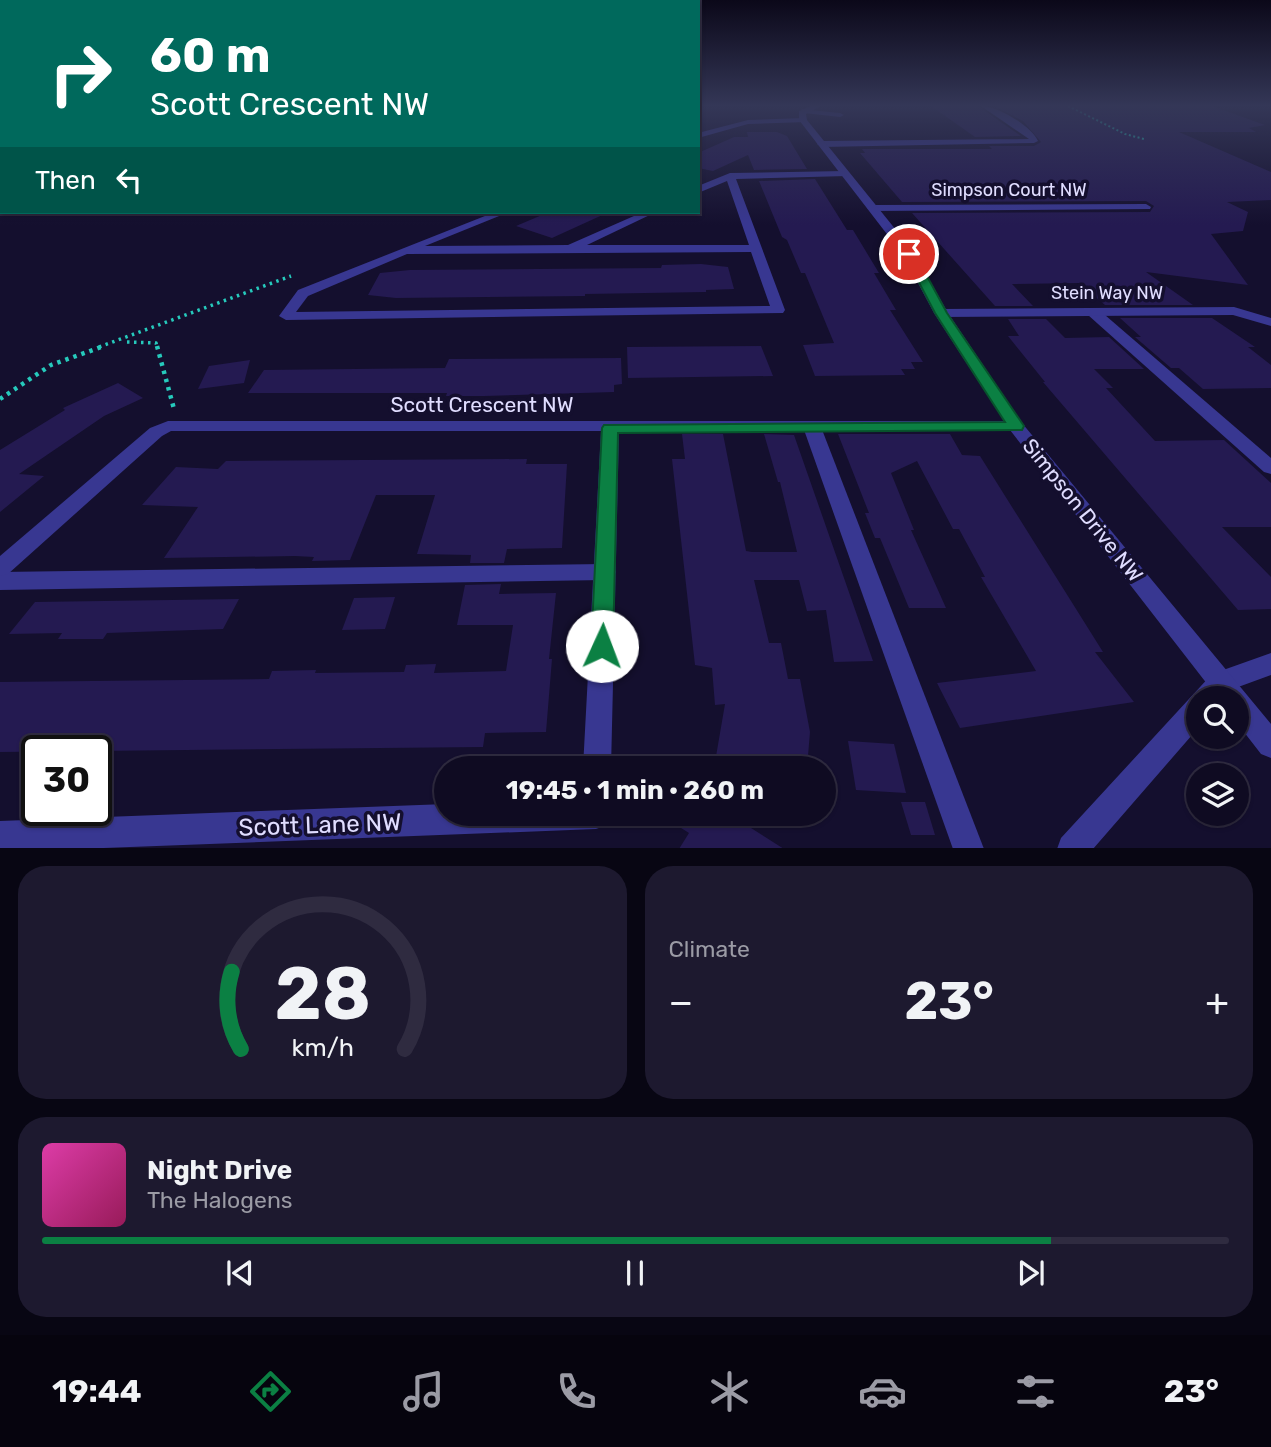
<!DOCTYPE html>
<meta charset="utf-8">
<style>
body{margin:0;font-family:Rubik,sans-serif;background:#1d192f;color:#f1f3f6;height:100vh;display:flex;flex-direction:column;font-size:26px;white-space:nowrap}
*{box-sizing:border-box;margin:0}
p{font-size:23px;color:#9b9ba5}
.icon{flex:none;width:38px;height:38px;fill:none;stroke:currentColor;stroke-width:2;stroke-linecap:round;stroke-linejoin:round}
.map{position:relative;height:848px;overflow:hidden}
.drawer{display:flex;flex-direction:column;gap:18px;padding:18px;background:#080613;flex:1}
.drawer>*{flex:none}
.banner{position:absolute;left:0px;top:0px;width:700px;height:214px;box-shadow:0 2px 5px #0004,0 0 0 2px #2f2b40;background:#00695c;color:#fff;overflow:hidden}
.buttons{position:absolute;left:1186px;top:686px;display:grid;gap:14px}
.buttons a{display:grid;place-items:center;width:63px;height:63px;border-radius:50%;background:#0f0b22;box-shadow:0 2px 5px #0004,0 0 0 2px #2f2b40;font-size:35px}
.speed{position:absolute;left:21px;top:735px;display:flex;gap:14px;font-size:35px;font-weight:700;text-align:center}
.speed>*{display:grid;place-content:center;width:91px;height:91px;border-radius:50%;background:#0f0b22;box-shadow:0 2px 5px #0004,0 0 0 2px #2f2b40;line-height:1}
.speed .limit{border:4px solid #111;border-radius:10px;background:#fff;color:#111}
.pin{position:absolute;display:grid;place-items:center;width:60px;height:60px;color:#fff;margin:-30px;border:4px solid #fff;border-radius:50%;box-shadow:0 2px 7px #0007}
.me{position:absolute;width:77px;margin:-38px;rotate:2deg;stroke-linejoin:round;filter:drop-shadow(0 0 5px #0008)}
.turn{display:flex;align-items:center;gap:24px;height:147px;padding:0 35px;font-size:32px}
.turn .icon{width:91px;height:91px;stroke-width:2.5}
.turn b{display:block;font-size:49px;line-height:60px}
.then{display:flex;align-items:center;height:66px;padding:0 35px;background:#0003;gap:14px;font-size:26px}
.big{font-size:52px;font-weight:700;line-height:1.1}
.drawer .tile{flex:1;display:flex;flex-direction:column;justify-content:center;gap:10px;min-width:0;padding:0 24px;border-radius:28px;background:#1d192f}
.drawer .dial{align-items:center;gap:0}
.dial svg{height:182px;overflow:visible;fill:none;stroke:#2f2b40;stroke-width:7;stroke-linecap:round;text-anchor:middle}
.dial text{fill:#f1f3f6;stroke:none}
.song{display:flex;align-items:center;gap:21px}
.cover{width:84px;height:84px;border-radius:10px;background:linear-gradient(135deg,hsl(320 70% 55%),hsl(330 70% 35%))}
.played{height:7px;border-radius:4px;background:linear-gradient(90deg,#0b8043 85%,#2f2b40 85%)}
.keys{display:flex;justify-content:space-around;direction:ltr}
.heat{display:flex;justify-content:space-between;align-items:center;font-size:38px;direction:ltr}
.drawer .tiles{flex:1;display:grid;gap:18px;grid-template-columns:1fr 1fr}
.tile:last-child{grid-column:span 2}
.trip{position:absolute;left:434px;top:756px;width:402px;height:70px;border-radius:35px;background:#0f0b22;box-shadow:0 2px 5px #0004,0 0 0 2px #2f2b40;font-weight:700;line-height:70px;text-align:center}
.dock{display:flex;height:112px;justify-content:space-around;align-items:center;background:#06040e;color:#9b9ba5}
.dock .icon{width:49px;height:49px}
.dock .current{color:#0b8043}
.dock b{font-size:32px;color:#f1f3f6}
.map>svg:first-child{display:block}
</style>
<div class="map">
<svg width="1271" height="849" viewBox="0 0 1271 849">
<rect width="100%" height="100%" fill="#140f2e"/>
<!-- building -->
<g fill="#241a51">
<path d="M931 106H978L1021 136 975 137Z"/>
<path d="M994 106H1212L1265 125 1249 128 1256 132H1179L1271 172V200L1227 202 1248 212 1243 231 1211 234 1248 285 1146 272 1193 305H1105L1079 283 1012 284 1033 306H995L912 213 1150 212 1154 206 1146 201 902 202 860 153H865L862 149H992L989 146H1034L1041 142 1023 121Z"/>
<path d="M747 132H777L787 136 807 169 754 170 748 155 713 171 698 168V153L734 137H748Z"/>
<path d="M815 179 847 230H853L879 273H874L896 310H890L923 362H911L915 369H901L905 375 815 376 803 345 834 343 805 273H801L787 240 782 237 759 181Z"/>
<path d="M549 212H609L552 238 516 226Z"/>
<path d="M701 264 728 267 734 289 706 290V292L585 294V296L396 298 368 295 380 273 410 270 661 268 662 265Z"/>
<path d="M1120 318H1212L1255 347H1248L1271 365V388L1203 389 1179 368H1171L1135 337H1141Z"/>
<path d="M1008 319H1046L1065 338 1109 337 1144 369H1094L1113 388H1106L1155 441 1224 440 1271 483V527H1222L1271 577V609L1238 610 1043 382H1045L1008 336H1019Z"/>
<path d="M761 346 773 376 628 378 627 347Z"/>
<path d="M621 358 622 384 614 385V392L484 396H446L447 393H248L264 370 445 368 449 359Z"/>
<path d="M250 360 244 383 198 389 209 366Z"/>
<path d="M118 383 143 398 104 416 19 474 44 476 0 512V450L65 410 63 408Z"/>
<path d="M682 434H723L746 551 752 552H797L780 482H778L764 434 794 435 873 661 834 662 826 610 807 611 799 580H754L769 643H781L788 679H800L810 732 807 768H714L725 704 715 705 712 668 695 665 672 459H685Z"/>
<path d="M838 434H950L962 455 980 456 1103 652H1095L1134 702 960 728 937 683 1036 671 981 577H985L959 529H953L917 461 891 473 914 530H911L946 608H909L880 538H875L865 513H869Z"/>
<path d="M527 459 526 464H567L562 548 507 549 504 563H470L471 555 417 554 435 495H376L350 560 312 561 314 557 295 556 164 558 198 507 142 505 176 467 218 469 226 461Z"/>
<path d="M501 584 499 594 556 593 549 659H552L546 732 485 733 483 747 0 752V682L269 679 272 671 316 670 315 673 404 672 406 665 436 664 434 673 506 671 513 625H457L465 585Z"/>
<path d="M395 597 385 629 342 630 354 598Z"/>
<path d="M239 599 223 629 107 633 103 639H58L62 633 9 634 35 602Z"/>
<path d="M848 741 894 744 906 793 856 790Z"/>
<path d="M901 802H925L935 835H911Z"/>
<path d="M659 814H729L784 849H679L689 833Z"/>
</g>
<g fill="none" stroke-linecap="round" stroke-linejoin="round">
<!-- path-far2 -->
<path stroke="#26cabc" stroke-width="2" stroke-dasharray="2 2.5" stroke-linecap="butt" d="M1068 106 1125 134 1144 139"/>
<!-- path-far1 -->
<g stroke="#26cabc" stroke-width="3.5" stroke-dasharray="2.5 4.5" stroke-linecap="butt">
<path d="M127 342 156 343 157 347"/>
<path d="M99 347 291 276"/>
</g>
<!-- path -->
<g stroke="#26cabc" stroke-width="4.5" stroke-dasharray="3.5 5" stroke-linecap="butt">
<path d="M157 346 174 409"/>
<path d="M0 399 51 365 104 346"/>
</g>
<!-- service -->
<g fill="#383791" fill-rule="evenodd">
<path d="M803 118 806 122 748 124 698 138V133L748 120Z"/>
<path d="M844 171 847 172V176L736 179 785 310 783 313 286 320 279 316 298 290 495 212H509L425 246 568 245 643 212H656L587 245H749L727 181 698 193V186L730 173ZM751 252 770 306 296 312 308 296 407 254Z"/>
<path d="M1093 308 1098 309 1271 458V474L1264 472 1088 315V309Z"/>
<path d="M812 422 821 427 984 849H953L803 427Z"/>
<path d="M605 564 613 566 616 572 613 578 605 580 0 590V572Z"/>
<path d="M1271 653V675L1230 690 1223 698H1199V727L1093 849H1057L1061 838 1212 674Z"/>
</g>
<!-- minor -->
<g fill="#383791" fill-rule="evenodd">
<path d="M981 106C998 106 1031 126 1038 141L1034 143 821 147 817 144 821 141 1029 139Z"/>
<path d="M801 109 840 113 844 115 840 117 804 113Z"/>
<path d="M1146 204 1151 207 1150 209 872 211 867 208 872 205Z"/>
<path d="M1234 307 1271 318V326L1233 315 941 317 934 313 941 309Z"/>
<path d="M168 421H1016L1025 426 1016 431H619L611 768H583L601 431H171L162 436 8 574 0 576V556L150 428Z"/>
<path d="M446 804V814H611L607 825 596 829 78 849H0V821Z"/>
</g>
<!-- tertiary -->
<path fill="#383791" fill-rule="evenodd" d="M811 106H821L806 114 807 120 913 251 948 313 1022 423 1271 724V758L1261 754 1237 723V698H1218L1010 430 934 313 903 255 799 120V111Z"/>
<!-- motorway -->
<g fill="#ff58ac" fill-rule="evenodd">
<path d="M2 116V122L0 123V117Z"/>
<path d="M2 131V137L0 138V132Z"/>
</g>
</g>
<!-- sky -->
<linearGradient id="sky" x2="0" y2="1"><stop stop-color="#0b0819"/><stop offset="0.47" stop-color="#343757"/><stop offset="1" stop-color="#343757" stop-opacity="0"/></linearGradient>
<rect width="1271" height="225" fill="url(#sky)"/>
<!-- route -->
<path fill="#0b8043" stroke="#07532c" stroke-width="2" d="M909 250 915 254 947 313 1024 426 1022 430 618 433 613 646 610 652 602 655 594 652 591 646 602 428 604 425 1005 422 935 313 904 254Z"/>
<g text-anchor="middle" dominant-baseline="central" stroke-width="7" stroke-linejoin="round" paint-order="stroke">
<!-- far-street labels -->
<g font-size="18" fill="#e0ddff" stroke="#140f2e">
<text x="1009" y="190">Simpson Court NW</text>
<text x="1107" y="293">Stein Way NW</text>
</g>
<!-- street labels -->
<g font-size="21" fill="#e0ddff" stroke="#140f2e">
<text x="482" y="404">Scott Crescent NW</text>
<text transform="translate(1083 510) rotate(51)">Simpson Drive NW</text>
</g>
<!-- near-street labels -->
<g font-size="24" fill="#e0ddff" stroke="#140f2e">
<text transform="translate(320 825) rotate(-2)">Scott Lane NW</text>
</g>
</g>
</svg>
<div class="buttons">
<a><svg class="icon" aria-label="search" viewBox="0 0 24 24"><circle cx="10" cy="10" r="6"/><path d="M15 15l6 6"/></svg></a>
<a><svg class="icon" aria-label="layers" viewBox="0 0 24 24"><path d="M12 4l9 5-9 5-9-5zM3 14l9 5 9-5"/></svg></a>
</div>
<div class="speed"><div class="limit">30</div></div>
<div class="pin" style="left:909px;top:254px;background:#d93025"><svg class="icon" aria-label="arrive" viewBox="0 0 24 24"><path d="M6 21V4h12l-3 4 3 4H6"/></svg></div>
<svg class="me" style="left:602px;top:646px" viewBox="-20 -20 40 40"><circle r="19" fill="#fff"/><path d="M0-13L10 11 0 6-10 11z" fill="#0b8043"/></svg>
<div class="trip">19:45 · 1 min · 260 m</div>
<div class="banner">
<div class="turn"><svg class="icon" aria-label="right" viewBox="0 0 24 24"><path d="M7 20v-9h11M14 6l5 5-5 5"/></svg><div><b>60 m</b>Scott Crescent NW</div></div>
<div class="then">Then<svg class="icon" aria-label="left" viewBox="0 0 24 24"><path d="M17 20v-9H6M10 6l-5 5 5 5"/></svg></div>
</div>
</div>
<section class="drawer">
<div class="tiles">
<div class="tile dial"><svg viewBox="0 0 100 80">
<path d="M14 69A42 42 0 1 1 86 69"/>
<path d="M14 69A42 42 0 0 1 10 35" stroke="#0b8043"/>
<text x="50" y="56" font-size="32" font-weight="700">28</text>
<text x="50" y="72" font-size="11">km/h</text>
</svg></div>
<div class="tile"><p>Climate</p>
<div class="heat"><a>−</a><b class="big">23°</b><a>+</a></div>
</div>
<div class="tile">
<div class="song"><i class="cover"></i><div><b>Night Drive</b><p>The Halogens</p></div></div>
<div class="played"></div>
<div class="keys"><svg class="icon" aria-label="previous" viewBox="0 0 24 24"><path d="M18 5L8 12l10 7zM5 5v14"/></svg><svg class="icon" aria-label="pause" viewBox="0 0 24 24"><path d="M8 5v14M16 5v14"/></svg><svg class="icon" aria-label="next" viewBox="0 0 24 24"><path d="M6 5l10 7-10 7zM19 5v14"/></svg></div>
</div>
</div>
</section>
<nav class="dock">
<b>19:44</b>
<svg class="icon current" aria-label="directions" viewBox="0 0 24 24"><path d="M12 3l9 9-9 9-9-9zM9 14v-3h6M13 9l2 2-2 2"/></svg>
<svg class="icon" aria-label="music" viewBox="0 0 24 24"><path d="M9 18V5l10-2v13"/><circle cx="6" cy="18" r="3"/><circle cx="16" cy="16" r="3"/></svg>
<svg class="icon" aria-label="phone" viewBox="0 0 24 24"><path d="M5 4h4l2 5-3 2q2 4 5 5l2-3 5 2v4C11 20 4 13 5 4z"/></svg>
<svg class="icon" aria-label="climate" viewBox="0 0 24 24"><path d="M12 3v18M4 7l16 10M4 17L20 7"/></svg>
<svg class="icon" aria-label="car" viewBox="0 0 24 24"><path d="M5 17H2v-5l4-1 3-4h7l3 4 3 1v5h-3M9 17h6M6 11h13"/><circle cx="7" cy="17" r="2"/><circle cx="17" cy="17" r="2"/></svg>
<svg class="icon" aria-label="filters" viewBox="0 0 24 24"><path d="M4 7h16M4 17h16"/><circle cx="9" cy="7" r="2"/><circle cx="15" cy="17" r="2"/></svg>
<b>23°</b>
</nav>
